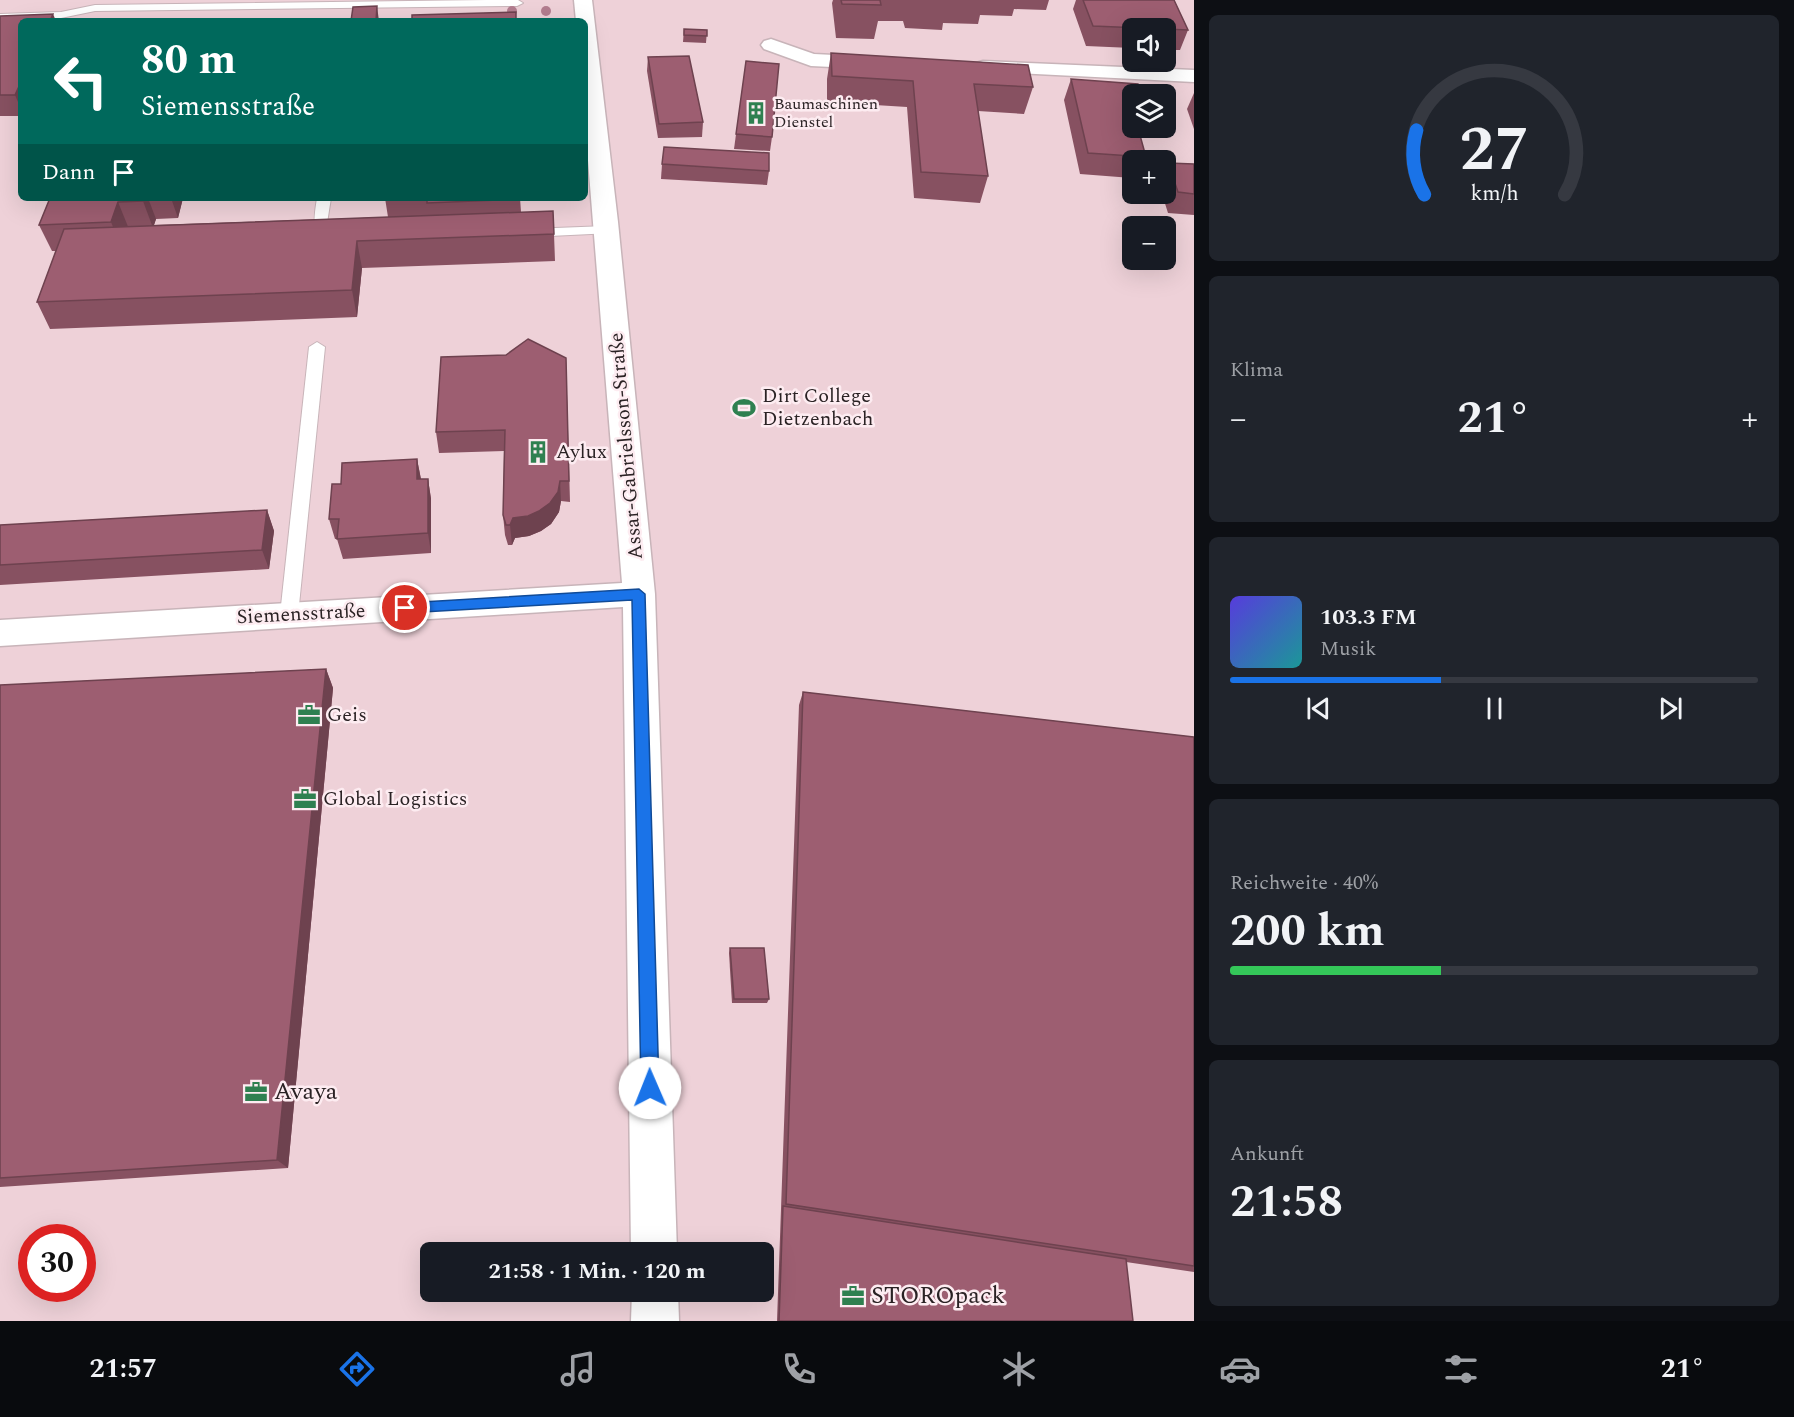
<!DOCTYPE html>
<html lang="de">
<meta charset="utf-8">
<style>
body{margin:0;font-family:Spectral,serif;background:#20242c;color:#f1f3f6;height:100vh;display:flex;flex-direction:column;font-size:22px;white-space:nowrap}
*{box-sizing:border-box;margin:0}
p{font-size:20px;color:#9ea1a6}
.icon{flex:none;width:33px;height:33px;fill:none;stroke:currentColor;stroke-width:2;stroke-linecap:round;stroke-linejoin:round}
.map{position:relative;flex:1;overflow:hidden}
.panel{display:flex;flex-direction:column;gap:15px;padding:15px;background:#0d0f14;width:600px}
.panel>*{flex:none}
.hud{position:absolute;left:18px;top:18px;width:570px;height:183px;border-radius:9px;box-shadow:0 6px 24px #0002;background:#00695c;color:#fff;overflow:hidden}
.fabs{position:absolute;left:1122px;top:18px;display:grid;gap:12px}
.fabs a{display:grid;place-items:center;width:54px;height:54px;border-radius:9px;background:#171b24;box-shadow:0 6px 24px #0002;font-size:30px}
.speed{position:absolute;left:18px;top:1224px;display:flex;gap:12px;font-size:30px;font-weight:700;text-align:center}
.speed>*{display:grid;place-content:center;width:78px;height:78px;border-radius:50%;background:#171b24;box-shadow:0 6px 24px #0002;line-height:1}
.speed .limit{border:9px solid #d22;background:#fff;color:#111}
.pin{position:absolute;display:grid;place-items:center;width:51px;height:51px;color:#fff;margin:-26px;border:3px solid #fff;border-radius:50%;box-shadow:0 2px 6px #0007}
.me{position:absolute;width:66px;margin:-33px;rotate:359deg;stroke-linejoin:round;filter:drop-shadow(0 0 4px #0008)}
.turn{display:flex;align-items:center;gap:21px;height:126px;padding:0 24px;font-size:27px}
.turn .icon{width:78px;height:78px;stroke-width:2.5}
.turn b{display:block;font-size:42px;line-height:51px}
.then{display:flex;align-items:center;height:57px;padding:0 24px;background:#0003;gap:12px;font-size:22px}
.big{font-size:45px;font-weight:700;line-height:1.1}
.panel .widget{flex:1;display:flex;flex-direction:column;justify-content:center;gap:9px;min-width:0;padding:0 21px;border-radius:9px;background:#20242c}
.panel .dial{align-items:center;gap:0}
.dial svg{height:156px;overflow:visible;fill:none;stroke:#363941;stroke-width:7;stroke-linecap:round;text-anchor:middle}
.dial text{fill:#f1f3f6;stroke:none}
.song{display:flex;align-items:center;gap:18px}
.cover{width:72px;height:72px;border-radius:9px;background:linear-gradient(135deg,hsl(250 70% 55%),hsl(180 70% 35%))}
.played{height:6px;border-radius:3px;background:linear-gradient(90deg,#1a73e8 40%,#363941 40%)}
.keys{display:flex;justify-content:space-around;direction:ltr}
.heat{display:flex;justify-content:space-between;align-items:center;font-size:33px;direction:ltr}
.charge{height:9px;border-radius:4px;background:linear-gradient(90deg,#34c759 40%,#363941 0)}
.trip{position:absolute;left:420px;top:1242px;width:354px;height:60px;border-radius:9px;background:#171b24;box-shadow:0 6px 24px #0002;font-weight:700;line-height:60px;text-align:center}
.dock{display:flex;height:96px;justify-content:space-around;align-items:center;background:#090b0e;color:#9ea1a6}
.dock .icon{width:42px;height:42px}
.dock .selected{color:#1a73e8}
.dock b{font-size:27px;color:#f1f3f6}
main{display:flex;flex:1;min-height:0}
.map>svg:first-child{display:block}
</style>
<main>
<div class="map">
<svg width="1194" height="1321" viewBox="0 0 1194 1321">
<rect width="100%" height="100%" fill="#f3dee3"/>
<!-- built -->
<path fill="#eed1d8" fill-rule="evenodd" d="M0 0H1194V1321H0ZM21 21H585V198H21ZM1132 28H1166V62H1132ZM1132 94H1166V128H1132ZM1132 160H1166V194H1132ZM1132 226H1166V260H1132ZM32 1238H82V1288H32ZM430 1252H764V1292H430Z"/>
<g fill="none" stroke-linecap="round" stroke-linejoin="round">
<!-- service casing -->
<g stroke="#c8b4b9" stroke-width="2">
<g id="service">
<path d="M487 0H518L523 3 517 6 95 11 61 18 0 20V14L61 12 95 5Z"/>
<path d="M317 198H331L327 223 330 230 340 232 342 235 340 238C308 246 314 218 317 198Z"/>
<path d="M607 226 612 227 614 230 612 233 529 237 522 233 529 229Z"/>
<path d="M317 342 325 347 298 615 296 620 289 623 282 620 280 615 309 347Z"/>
</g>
</g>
<!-- minor casing -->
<g stroke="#c8b4b9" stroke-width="3">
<g id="minor">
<path d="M574 0H592L618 222 655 594 677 1252H631L623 607 0 646V620L622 583 585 123V21H576Z"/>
<path d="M771 39 814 54 874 57 881 59 884 63 881 67 874 69 811 66 764 49 761 45 764 41Z"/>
<path d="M983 61 1194 70V82L976 71 973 67 976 63Z"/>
<path d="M632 1292H678L679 1321H631Z"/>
</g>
</g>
<!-- service -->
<use href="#service" fill="#fff" fill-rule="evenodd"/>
<!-- minor -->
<use href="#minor" fill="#fff" fill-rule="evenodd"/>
</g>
<!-- trees -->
<g fill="#b37d8f">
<circle cx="512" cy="11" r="5"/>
<circle cx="546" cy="11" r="5"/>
</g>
<!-- wall -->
<g fill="#875161">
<path d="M833 0H1049L1046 10 1014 9 1012 16 980 15 978 24 943 23 942 30 905 28 903 21H878L874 39 836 38 832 3Z"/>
<path d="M1076 0H1174L1188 30 1180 50H1166V28H1132V48L1086 46 1073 9Z"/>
<path d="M0 16 21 21V116H0Z"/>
<path d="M684 29 707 30 706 43 683 42Z"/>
<path d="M831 53 1033 87 1024 114 978 111 988 176 980 203 914 198 907 107 827 102V79Z"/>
<path d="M648 57 703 122 702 137 658 138 647 71Z"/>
<path d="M746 61 772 137 770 151 734 149Z"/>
<path d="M1071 79 1132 94V128L1146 157 1145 160H1132V178L1080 174 1064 100Z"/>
<path d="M1194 93V129L1187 109Z"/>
<path d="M1168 163 1194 164V215L1168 213 1162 194H1166V168Z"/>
<path d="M662 164 769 171 767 185 661 179Z"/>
<path d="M50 198H183L178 218 156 219 154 225 388 217 385 198H520L521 212 554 234 555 261 362 268 357 317 50 329 37 302 56 251H52L39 225Z"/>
<path d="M566 358 570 502 561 501 559 512 551 524 541 531 529 536 515 538 512 545H508L505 535 503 515 504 451 439 453 436 432Z"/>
<path d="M417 459 421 479H428L431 499V553L343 559 337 539H335L329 519 341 484Z"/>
<path d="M267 510 274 531 269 569 0 585V525Z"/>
<path d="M326 669 333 688 288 1168 0 1187V685Z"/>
<path d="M803 692 1194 737V1272L1126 1262 1133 1321H777L799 705Z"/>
<path d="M730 948 769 999 767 1003H732L729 953Z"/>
</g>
<!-- shaded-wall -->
<g fill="#6e424f">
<path d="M377 6 379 21H376Z"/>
<path d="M53 14 56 21H50Z"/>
<path d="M21 82V109L15 95Z"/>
<path d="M144 198H148L156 219 153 228 143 201Z"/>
<path d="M171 198H183L178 218Z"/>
<path d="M118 202 129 229 122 249 111 222Z"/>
<path d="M357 241 362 268 357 317 352 290Z"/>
<path d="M417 459 421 480 417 479Z"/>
<path d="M428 479 431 499V553L428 533Z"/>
<path d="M560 481 561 501 559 512 551 524 541 531 529 536 515 538 512 545 510 525 513 518Z"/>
<path d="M267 510 274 531 269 569 262 550Z"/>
<path d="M326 669 333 688 288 1168 277 1160Z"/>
</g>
<!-- building -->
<g fill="#9d5e71" stroke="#6e424f" stroke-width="1.5">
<path d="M841 0H880L881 5 842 4Z"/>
<path d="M1083 0H1174L1188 30 1093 26Z"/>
<path d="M377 6 376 21 400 20V21H351L353 7Z"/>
<path d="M516 12V19H528V21H412V15Z"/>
<path d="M53 14 50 21H21V82L15 95H0V16Z"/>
<path d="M684 29 707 30V36L684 35Z"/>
<path d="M831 53 1028 65 1033 87 974 84 988 176 921 172 913 81 832 76Z"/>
<path d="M689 56 703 122 659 124 648 57Z"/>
<path d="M746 61 779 64 772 137 736 134Z"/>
<path d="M1071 79 1138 84 1141 94H1132V101L1130 100 1132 108V128H1138L1146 157 1088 153Z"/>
<path d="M664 147 769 153V171L662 164Z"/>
<path d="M1168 163 1194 164V194L1178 192Z"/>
<path d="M50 198H144L143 201 118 202 111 222 39 225Z"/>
<path d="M427 198H520V199L427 203Z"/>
<path d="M553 211 554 234 357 241 352 290 37 302 64 229Z"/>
<path d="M528 339 566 358 569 481H560L558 492 550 503 539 511 528 516 513 518 510 525H506L503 515 505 430 436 432 441 357 506 355Z"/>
<path d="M417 459V479H428V533L337 539 339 519H329L332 484H341L342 463Z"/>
<path d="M267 510 262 550 0 565V525Z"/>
<path d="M326 669 277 1160 0 1178V685Z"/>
<path d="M803 692 1194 737V1266L786 1204Z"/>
<path d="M730 948H764L769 999H734Z"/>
<path d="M783 1206 1126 1259 1133 1321H779Z"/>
</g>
<!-- route -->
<path fill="#1a73e8" stroke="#114b97" stroke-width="1.5" d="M639 589 645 594 659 1088 656 1094 650 1097 644 1094 641 1088 632 600 405 613 399 608 405 603Z"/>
<!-- icons -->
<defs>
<g id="building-bare" transform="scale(1.8)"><path d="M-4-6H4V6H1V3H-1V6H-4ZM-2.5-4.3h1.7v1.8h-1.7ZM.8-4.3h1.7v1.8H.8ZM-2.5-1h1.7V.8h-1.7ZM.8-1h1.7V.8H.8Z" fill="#2f8050" stroke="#fdecf1" stroke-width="2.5" paint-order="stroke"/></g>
<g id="stadium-bare" transform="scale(1.8)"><path d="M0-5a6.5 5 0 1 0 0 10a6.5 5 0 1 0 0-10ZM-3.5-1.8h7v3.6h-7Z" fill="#2f8050" stroke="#fdecf1" stroke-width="2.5" paint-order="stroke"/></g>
<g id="office-bare" transform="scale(1.8)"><path d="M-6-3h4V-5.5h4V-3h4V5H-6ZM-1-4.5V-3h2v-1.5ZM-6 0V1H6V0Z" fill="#2f8050" stroke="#fdecf1" stroke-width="2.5" paint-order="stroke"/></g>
</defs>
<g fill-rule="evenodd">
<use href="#building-bare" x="756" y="113"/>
<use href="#stadium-bare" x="744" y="408"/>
<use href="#building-bare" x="538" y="452"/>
<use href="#office-bare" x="309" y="715"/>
<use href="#office-bare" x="305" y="799"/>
<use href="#office-bare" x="256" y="1092"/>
<use href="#office-bare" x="853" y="1296"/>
</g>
<g text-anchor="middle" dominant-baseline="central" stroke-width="5" stroke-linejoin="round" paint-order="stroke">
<!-- far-poi labels -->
<g font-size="16" fill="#2a2224" stroke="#fdecf1" text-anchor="start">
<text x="774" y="104">Baumaschinen<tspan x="774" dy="18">Dienstel</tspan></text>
</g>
<!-- poi labels -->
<g font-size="20" fill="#2a2224" stroke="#fdecf1" text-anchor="start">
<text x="762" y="396">Dirt College<tspan x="762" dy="23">Dietzenbach</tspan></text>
<text x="556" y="452">Aylux</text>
<text x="327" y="715">Geis</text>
<text x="323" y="799">Global Logistics</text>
</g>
<!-- street labels -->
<g font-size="20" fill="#2a2224" stroke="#fdecf1">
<text transform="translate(626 446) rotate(-95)">Assar-Gabrielsson-Straße</text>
<text transform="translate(301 614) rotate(-3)">Siemensstraße</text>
</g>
<!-- near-poi labels -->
<g font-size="24" fill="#2a2224" stroke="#fdecf1" text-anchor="start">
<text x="274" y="1092">Avaya</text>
<text x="871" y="1296">STOROpack</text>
</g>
</g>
</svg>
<div class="fabs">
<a><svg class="icon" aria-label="sound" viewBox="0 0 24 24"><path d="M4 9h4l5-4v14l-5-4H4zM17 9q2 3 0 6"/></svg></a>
<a><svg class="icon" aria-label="layers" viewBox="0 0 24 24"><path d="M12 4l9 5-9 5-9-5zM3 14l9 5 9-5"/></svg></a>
<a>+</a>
<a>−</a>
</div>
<div class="speed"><div class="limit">30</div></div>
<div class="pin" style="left:405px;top:608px;background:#d93025"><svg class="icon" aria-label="arrive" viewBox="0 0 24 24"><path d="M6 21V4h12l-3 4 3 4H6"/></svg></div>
<svg class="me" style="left:650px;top:1088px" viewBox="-20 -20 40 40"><circle r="19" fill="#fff"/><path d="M0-13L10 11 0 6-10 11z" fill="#1a73e8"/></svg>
<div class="trip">21:58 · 1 Min. · 120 m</div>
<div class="hud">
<div class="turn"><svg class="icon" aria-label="left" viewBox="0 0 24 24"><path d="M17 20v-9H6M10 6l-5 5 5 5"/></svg><div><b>80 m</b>Siemensstraße</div></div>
<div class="then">Dann<svg class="icon" aria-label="arrive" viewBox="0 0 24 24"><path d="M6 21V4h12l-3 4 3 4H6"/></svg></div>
</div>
</div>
<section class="panel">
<div class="widget dial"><svg viewBox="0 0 100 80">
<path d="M14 69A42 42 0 1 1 86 69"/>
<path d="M14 69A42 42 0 0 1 10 36" stroke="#1a73e8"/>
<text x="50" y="56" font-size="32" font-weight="700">27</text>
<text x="50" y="72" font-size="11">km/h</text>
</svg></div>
<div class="widget"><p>Klima</p>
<div class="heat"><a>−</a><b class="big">21°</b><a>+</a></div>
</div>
<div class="widget">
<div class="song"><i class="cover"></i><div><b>103.3 FM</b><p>Musik</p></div></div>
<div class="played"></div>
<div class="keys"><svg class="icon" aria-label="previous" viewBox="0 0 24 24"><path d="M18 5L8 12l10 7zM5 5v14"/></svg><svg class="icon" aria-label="pause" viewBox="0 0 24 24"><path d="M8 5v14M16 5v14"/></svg><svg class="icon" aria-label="next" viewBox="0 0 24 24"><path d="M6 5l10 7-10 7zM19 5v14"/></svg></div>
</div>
<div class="widget"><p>Reichweite · 40%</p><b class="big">200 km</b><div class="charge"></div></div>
<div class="widget"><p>Ankunft</p><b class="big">21:58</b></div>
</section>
</main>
<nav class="dock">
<b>21:57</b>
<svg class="icon selected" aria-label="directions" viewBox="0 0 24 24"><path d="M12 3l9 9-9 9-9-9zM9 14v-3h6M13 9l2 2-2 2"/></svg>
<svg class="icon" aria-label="music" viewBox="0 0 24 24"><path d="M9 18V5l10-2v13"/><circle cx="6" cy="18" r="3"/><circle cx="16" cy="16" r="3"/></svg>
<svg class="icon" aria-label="phone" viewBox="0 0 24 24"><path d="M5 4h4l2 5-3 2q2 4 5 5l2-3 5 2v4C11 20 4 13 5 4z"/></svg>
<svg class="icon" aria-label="climate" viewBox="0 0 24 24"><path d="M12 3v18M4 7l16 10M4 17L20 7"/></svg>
<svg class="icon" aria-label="car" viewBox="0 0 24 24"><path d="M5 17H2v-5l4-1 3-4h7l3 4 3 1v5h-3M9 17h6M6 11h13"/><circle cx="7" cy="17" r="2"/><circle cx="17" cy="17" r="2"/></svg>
<svg class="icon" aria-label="filters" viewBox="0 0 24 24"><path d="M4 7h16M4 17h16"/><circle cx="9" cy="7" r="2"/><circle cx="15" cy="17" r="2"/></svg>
<b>21°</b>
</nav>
